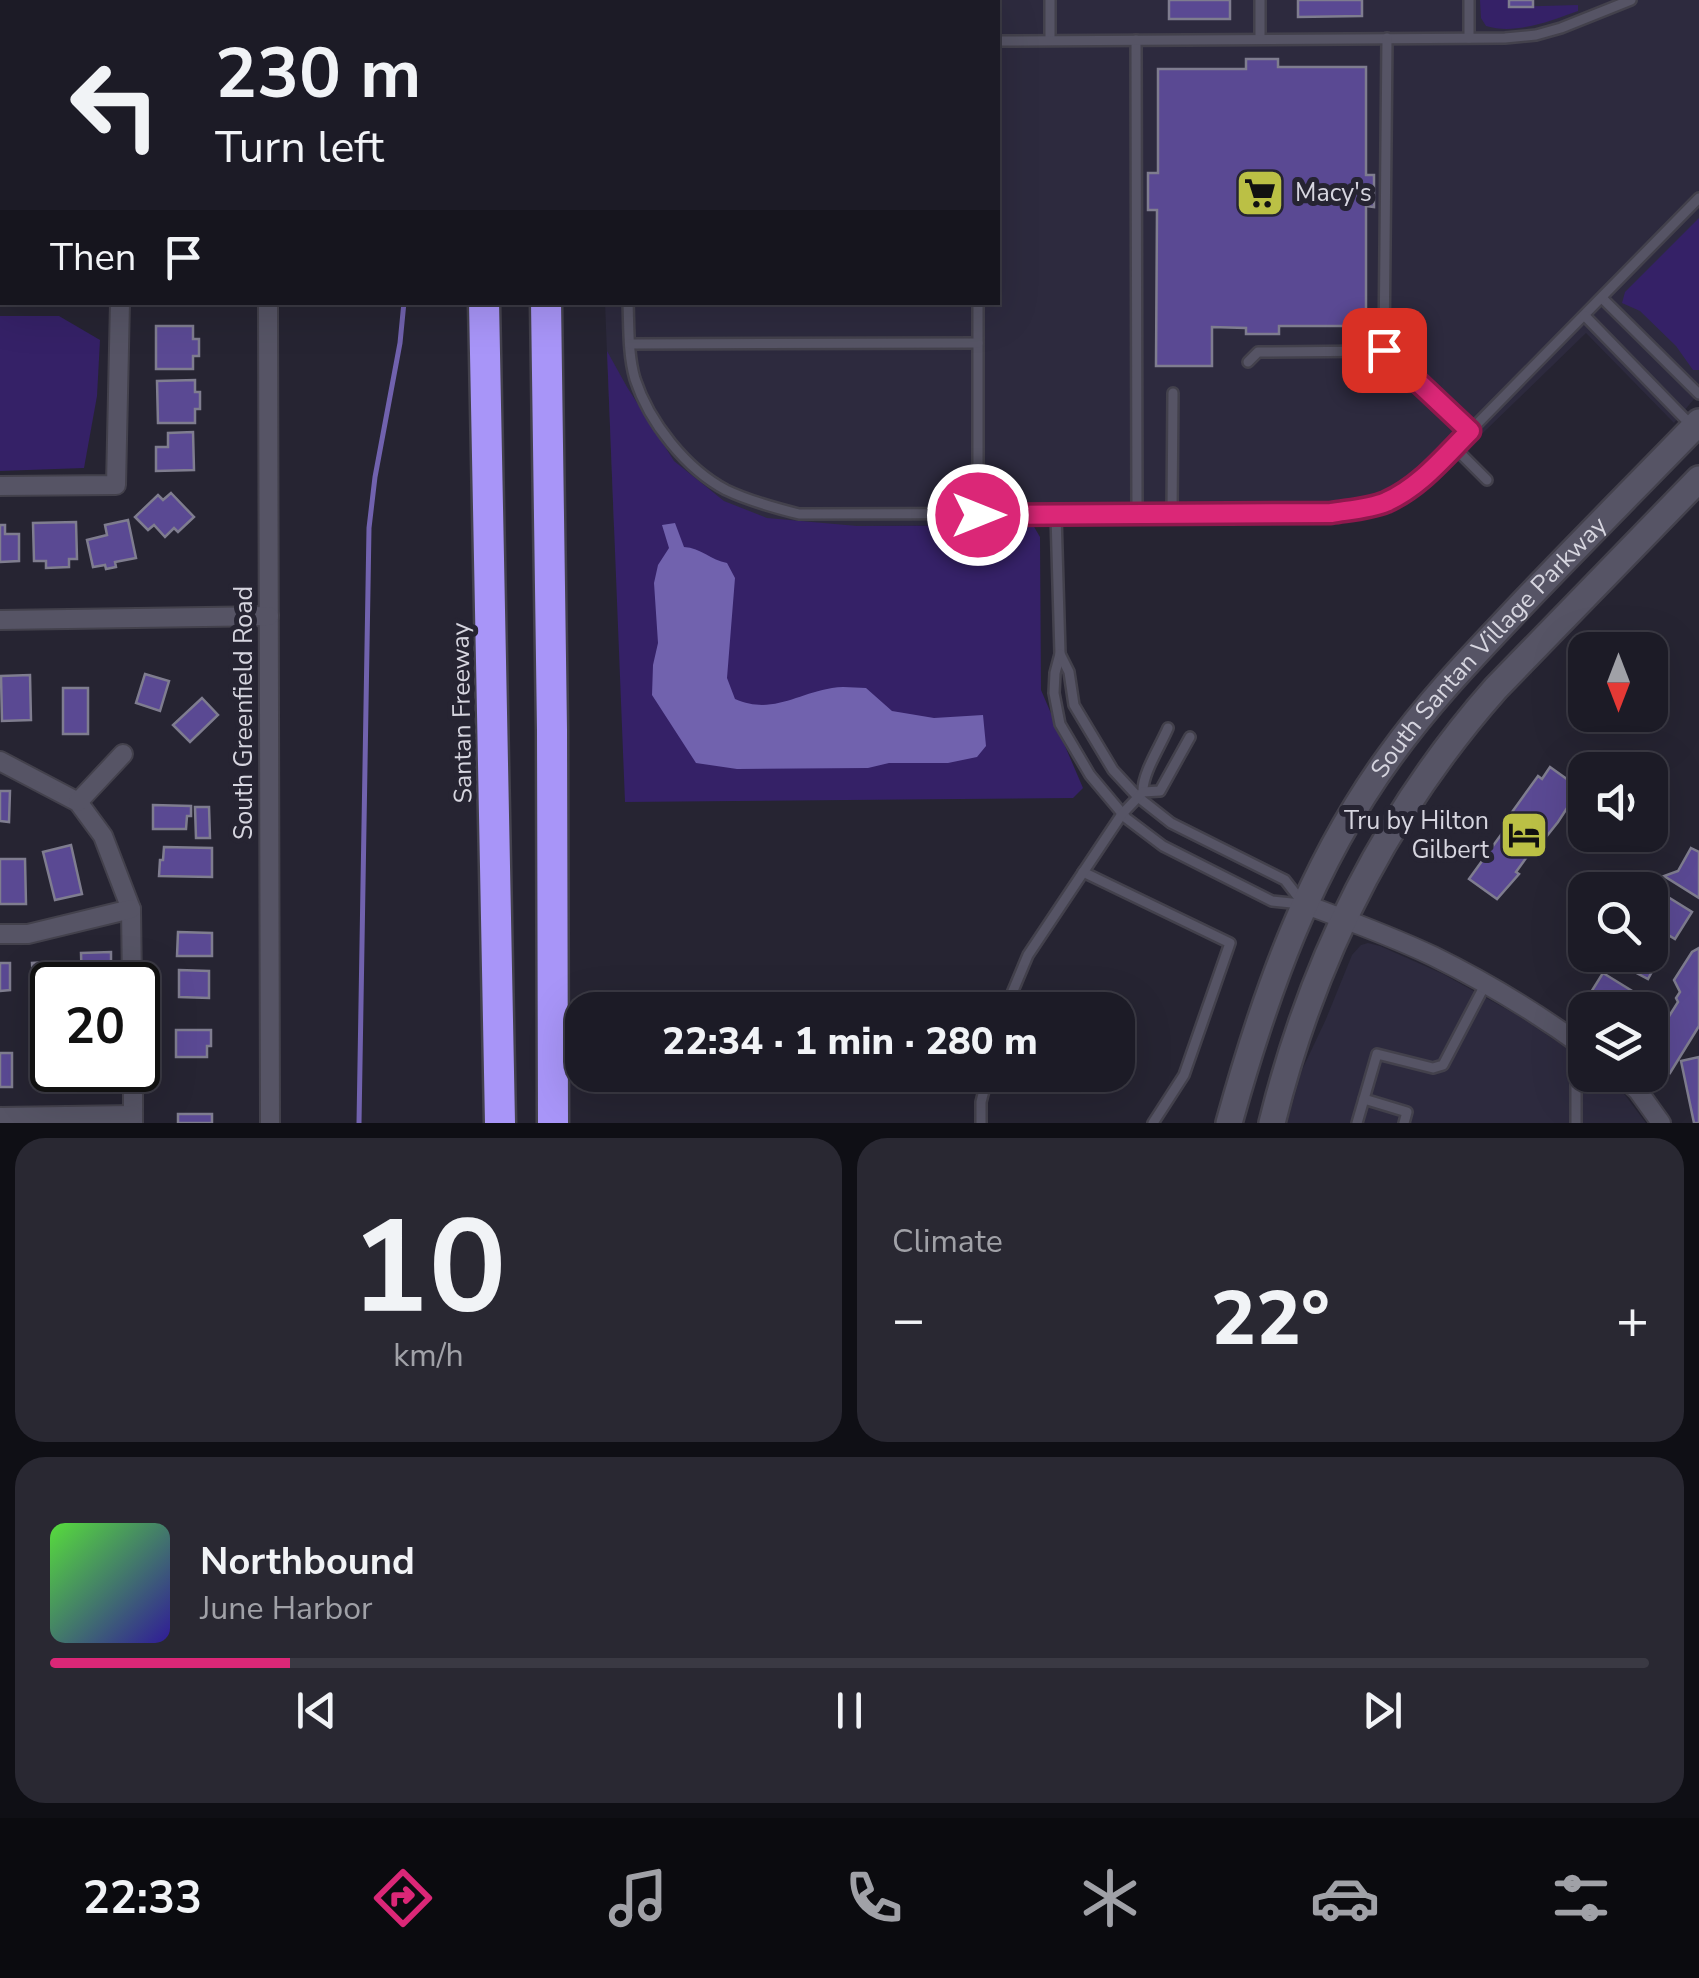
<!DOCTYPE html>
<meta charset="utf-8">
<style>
body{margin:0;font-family:"Nunito Sans",sans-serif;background:#292832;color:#f1f3f6;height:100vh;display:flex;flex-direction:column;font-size:38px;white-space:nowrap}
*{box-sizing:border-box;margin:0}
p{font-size:32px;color:#a0a1a7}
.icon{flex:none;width:55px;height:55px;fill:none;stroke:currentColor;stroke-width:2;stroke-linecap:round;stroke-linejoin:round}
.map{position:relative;height:1123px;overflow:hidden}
.sheet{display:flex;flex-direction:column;gap:15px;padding:15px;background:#0f0f15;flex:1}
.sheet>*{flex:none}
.banner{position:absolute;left:0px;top:0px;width:1000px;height:305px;box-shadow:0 10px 40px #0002,0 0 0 2px #3a3943;background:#1c1b26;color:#f1f3f6;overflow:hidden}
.needle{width:65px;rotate:180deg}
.fabs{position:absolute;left:1568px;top:632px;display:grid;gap:20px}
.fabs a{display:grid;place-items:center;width:100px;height:100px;border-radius:20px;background:#1c1b26;box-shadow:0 10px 40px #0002,0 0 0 2px #3a3943;font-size:50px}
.speed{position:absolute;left:30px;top:962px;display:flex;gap:20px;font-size:50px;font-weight:700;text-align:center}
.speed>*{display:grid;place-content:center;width:130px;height:130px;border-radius:50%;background:#1c1b26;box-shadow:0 10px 40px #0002,0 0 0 2px #3a3943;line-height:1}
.speed .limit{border:5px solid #111;border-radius:15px;background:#fff;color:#111}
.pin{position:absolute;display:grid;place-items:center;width:85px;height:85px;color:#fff;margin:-42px;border-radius:20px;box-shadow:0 5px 15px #0006}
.me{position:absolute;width:110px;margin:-55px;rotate:90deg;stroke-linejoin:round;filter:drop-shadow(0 0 8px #0008)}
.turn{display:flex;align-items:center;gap:35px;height:210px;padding:0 50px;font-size:45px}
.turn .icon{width:130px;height:130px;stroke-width:2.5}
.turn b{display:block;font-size:70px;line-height:85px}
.then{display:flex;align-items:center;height:95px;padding:0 50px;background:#0003;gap:20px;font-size:38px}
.big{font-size:75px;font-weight:800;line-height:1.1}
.sheet .card{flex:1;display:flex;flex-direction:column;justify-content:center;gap:15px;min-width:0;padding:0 35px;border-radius:30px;background:#292832}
.sheet .dial{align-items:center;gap:0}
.dial b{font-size:130px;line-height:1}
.song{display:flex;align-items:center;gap:30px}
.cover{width:120px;height:120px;border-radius:15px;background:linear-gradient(135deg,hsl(110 70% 55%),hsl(250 70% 35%))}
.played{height:10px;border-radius:5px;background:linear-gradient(90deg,#db2777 15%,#3a3943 15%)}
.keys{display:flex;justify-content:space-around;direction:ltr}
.heat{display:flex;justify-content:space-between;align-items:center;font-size:55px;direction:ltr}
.sheet .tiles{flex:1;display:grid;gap:15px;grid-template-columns:1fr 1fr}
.card:last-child{grid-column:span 2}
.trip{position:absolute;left:565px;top:992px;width:570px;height:100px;border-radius:30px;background:#1c1b26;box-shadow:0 10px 40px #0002,0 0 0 2px #3a3943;font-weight:800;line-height:100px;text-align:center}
.tabs{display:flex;height:160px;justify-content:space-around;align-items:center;background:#0b0b0f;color:#a0a1a7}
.tabs .icon{width:70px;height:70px}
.tabs .on{color:#db2777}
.tabs b{font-size:45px;color:#f1f3f6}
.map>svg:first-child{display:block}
</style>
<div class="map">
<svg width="1699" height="1123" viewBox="0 0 1699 1123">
<rect width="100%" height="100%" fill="#262432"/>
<!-- built -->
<g fill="#2d2a3e">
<path d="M603 0H1699V393L1674 423 1586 333 1420 494 1397 507 1348 521 1073 523 614 530 605 303 998 302V2H603Z"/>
<path d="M1368 943 1380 946 1443 974 1517 1015 1585 1060V1075H1604L1625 1095 1646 1123H1287L1302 1070 1326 1019 1352 955 1361 945Z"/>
</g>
<!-- green -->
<g fill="#352167">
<path d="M1480 0H1509V7L1578 5V11C1550 21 1516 35 1486 26L1481 18Z"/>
<path d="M1699 218V370H1693L1676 346 1640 311 1622 303 1625 292Z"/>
<path d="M0 316H59L100 340 97 396 84 468 0 471Z"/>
<path d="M607 351 627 387 674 461 724 501 767 518 857 526 1033 525 1040 537 1041 690 1083 788 1073 798 625 802Z"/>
</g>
<!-- water -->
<path fill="#7162ae" d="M675 523 684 547C701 548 711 560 727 563L735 578 727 678 735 699C772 715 796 694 832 688 843 686 855 688 866 688L892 711 934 718 983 715 986 746 977 757 948 763H889L868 768 737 769 696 763 652 695 653 665 658 643 654 583 658 565 669 548 662 525Z"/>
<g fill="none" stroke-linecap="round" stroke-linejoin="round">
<!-- stream -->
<path stroke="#7162ae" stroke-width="5" d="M359 1123 369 528 375 477 400 343 404 302"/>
</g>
<!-- building -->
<g fill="#5a4993" stroke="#7f7d8f" stroke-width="2.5">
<rect x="704" y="0" width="93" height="2"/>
<rect x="1169" y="0" width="61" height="19"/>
<path d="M1298 0H1362V16L1298 17Z"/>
<rect x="1509" y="0" width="24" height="7"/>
<path d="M1246 59H1278V67H1366V175H1374V207L1366 206V317H1370V326H1279V334H1246V328L1212 327V366H1156L1157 210H1148V173H1158V69H1246Z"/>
<path d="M156 326H193V339H199V356H193V369H156Z"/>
<path d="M195 380V392H200V409H195V423H158L157 381Z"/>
<path d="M193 432 194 470 156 471V447H168V433Z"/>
<path d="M171 493 194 517 178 532 174 528 165 537 154 525 148 530 135 517 158 495 163 500Z"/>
<path d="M128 520 136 558 115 562 116 567 106 569 105 565 93 567 87 540 107 535 105 525Z"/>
<path d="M76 522 77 559H69V567L46 568V561H34L33 523Z"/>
<path d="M0 525H5V534H19V561L0 562Z"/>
<path d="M145 674 169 681 160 711 136 703Z"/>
<path d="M30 675 31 720 2 721 1 676Z"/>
<rect x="63" y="688" width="25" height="46"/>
<path d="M202 698 218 715 190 742 173 725Z"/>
<path d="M1550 767 1578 787 1568 800 1571 802 1558 822 1542 842 1539 840 1516 872 1519 874 1497 899 1469 879 1511 821 1507 819 1538 776 1542 779Z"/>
<path d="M0 791H10L9 822 0 821Z"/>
<path d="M153 805 191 806V816H187L186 829H153Z"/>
<path d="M195 807H209L210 838H196Z"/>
<path d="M71 845 82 894 55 900 43 852Z"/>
<path d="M164 847 212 848V877L159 876 160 860H163Z"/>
<path d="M1691 848 1699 852V898L1664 876 1678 871Z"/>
<path d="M0 859H25L26 904H0Z"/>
<path d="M1660 892 1692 912 1675 939 1650 924V909Z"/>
<path d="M178 932 212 933V956H177Z"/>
<path d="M1650 944 1663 951 1648 979 1614 961 1618 955H1650Z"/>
<path d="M1699 948V1026L1670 1073 1650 1061V1023L1661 1029 1678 1002 1676 998 1680 992 1674 980 1692 952Z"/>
<path d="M111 952V985H82L81 953Z"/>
<path d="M50 962V972L60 971 61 985H52V1009H47V1003H34L32 963Z"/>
<path d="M0 963H10V990L0 991Z"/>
<path d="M179 970 209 971V998L179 997Z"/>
<path d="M1603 973 1650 1002 1645 1010H1585V1021L1576 1016Z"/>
<path d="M176 1030H211V1046H207V1057H176Z"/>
<path d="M47 1041H52V1070H61V1077H51V1086L34 1087 33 1045H48Z"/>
<rect x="0" y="1053" width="12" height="34"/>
<path d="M1699 1057V1123H1694L1681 1061Z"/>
<path d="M79 1070H105L106 1087 79 1088Z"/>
<rect x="178" y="1114" width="34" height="9"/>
</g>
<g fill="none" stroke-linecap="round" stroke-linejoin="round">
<!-- lane casing -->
<g stroke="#43414c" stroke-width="14">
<g id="lane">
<path d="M1050 0V40"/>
<path d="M1260 0V39"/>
<path d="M1469 0V38"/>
<path d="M625 2V0"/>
<path d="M1136 40 1137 514"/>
<path d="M998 41 1505 38 1536 35 1561 28 1631 0"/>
<path d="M1602 298 1699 394"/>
<path d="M628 302C629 327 628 355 635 379 649 422 686 469 726 490 749 501 775 508 799 514L1331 513 1372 506 1388 501 1420 482 1699 198"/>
<path d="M978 302V515"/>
<path d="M1585 316 1691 425"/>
<path d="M630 344 978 343"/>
<path d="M1384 351 1387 38"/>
<path d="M1248 362 1258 352 1384 351 1470 431"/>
<path d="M1454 447 1487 480"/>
<path d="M1172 514 1173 393"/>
<path d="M1056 515 1060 654 1055 673 1054 693 1060 724 1090 775 1126 818 1163 846 1272 901 1301 904"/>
<path d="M1060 654 1069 672 1074 705 1113 770 1138 797 1171 823 1285 880 1302 902"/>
<path d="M1143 792C1142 774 1160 747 1168 728"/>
<path d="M1083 872 1230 943 1184 1075 1153 1123"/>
<path d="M1005 1010 1028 955 1122 814 1143 792 1160 791 1190 737"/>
<path d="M1364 1099 1407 1112 1404 1123"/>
<path d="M981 1123V1102L988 1075"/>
<path d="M1357 1123 1377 1054 1433 1068 1443 1065 1486 983"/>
<path d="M1576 1123V1082L1585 1069"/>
</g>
</g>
<!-- street casing -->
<g stroke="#43414c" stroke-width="22">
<g id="street">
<path d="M268 0V2"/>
<path d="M0 94H2"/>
<path d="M0 290H2"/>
<path d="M268 302 270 1123"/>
<path d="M0 486 116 485 120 302"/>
<path d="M0 620 269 616"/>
<path d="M0 761 78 802 103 836 131 909 132 985"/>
<path d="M78 802 123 754"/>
<path d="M1304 904C1347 920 1391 936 1433 956 1486 982 1537 1013 1585 1048"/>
<path d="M0 934H28L131 909"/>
<path d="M133 1070V1123"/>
<path d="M1621 1075 1638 1091 1661 1123"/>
<path d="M0 1117 133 1115"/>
</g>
</g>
<!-- secondary casing -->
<g stroke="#43414c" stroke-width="30">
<g id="secondary">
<path id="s1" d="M1229 1123C1265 993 1310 866 1390 756 1431 699 1476 653 1524 602 1582 541 1641 482 1699 422"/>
<path d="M1272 1123C1312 961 1385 814 1496 688L1699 479"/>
</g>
</g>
<!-- highway casing -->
<g stroke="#43414c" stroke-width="35">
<g id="highway">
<path d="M463 0V2"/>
<path d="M540 0V2"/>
<path d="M484 302 500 1123"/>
<path d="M546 302 552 730 553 1123"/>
</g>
</g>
<!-- lane -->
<use href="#lane" stroke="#565465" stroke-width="9"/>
<!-- street -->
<use href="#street" stroke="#565465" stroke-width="18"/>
<!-- secondary -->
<use href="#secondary" stroke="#565465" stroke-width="25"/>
<!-- highway -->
<use href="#highway" stroke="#a895f8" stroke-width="30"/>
</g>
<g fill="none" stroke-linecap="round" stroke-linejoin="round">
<!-- route casing -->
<g stroke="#8e194d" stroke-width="25">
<path id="route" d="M978 515 1331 513C1349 510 1369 509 1386 502 1420 487 1444 457 1470 431L1384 350"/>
</g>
<!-- route -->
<use href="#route" stroke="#db2777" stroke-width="18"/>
</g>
<!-- icons -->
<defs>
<g id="supermarket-square" transform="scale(2.5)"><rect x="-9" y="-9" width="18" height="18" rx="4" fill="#bbc045" stroke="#262432"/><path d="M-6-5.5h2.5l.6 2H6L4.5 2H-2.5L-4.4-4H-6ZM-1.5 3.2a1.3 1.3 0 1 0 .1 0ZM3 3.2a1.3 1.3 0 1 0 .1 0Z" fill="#111"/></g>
<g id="hotel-square" transform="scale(2.5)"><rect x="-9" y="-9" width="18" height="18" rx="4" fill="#bbc045" stroke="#262432"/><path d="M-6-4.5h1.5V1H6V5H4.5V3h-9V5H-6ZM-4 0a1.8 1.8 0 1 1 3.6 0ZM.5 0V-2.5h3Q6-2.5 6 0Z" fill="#111"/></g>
</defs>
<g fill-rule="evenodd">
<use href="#supermarket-square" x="1260" y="193"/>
<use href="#hotel-square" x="1524" y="835"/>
</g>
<g text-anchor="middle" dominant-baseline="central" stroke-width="10" stroke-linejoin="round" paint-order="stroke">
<!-- poi labels -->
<g font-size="25" fill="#d6d5df" stroke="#262432" text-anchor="start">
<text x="1295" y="193">Macy's</text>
<text x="1489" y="821" text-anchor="end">Tru by Hilton<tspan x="1489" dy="29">Gilbert</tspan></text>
</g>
<!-- street labels -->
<g font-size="25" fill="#d6d5df" stroke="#262432">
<text stroke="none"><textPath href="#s1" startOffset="550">South Santan Village Parkway</textPath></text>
<text transform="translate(244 713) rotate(-90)">South Greenfield Road</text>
<text transform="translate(462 713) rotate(-91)">Santan Freeway</text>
</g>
</g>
</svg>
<div class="fabs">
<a><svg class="needle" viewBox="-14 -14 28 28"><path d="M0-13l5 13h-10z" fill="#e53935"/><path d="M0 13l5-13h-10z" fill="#a0a1a7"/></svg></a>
<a><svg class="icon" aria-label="sound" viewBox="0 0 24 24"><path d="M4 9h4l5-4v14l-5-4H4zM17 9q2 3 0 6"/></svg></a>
<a><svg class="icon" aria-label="search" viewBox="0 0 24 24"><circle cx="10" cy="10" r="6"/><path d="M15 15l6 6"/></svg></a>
<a><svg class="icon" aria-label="layers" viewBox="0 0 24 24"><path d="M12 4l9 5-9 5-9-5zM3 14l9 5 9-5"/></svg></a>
</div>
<div class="speed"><div class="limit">20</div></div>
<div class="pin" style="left:1384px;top:350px;background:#d93025"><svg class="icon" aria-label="arrive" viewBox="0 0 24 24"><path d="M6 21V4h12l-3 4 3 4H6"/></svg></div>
<svg class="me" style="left:978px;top:515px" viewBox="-20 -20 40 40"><circle r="17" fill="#db2777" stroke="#fff" stroke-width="3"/><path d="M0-11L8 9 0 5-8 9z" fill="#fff"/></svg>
<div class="trip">22:34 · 1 min · 280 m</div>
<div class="banner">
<div class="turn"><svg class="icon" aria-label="left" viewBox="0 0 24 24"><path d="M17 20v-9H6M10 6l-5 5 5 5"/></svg><div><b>230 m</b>Turn left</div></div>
<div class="then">Then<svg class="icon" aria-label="arrive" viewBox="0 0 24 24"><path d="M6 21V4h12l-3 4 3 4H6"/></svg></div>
</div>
</div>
<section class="sheet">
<div class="tiles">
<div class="card dial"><b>10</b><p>km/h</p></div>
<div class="card"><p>Climate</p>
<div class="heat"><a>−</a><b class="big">22°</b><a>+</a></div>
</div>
<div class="card">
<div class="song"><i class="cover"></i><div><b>Northbound</b><p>June Harbor</p></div></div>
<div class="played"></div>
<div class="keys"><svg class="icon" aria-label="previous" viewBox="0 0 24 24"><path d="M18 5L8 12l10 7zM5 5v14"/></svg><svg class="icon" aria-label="pause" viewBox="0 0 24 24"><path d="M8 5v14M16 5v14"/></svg><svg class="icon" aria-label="next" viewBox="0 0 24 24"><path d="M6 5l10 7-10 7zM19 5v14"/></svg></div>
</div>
</div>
</section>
<nav class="tabs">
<b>22:33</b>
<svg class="icon on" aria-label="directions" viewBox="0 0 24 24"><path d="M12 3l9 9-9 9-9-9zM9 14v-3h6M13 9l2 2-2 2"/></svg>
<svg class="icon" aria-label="music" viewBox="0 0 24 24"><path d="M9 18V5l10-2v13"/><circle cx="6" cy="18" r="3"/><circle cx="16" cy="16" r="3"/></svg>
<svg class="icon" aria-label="phone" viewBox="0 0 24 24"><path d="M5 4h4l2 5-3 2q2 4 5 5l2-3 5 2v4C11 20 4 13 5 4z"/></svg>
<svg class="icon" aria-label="climate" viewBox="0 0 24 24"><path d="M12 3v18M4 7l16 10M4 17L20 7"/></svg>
<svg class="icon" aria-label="car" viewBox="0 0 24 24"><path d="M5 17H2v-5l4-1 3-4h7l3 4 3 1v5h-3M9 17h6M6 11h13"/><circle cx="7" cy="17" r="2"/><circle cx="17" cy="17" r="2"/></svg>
<svg class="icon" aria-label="filters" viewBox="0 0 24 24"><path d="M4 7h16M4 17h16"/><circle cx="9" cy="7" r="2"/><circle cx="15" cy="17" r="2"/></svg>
</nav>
